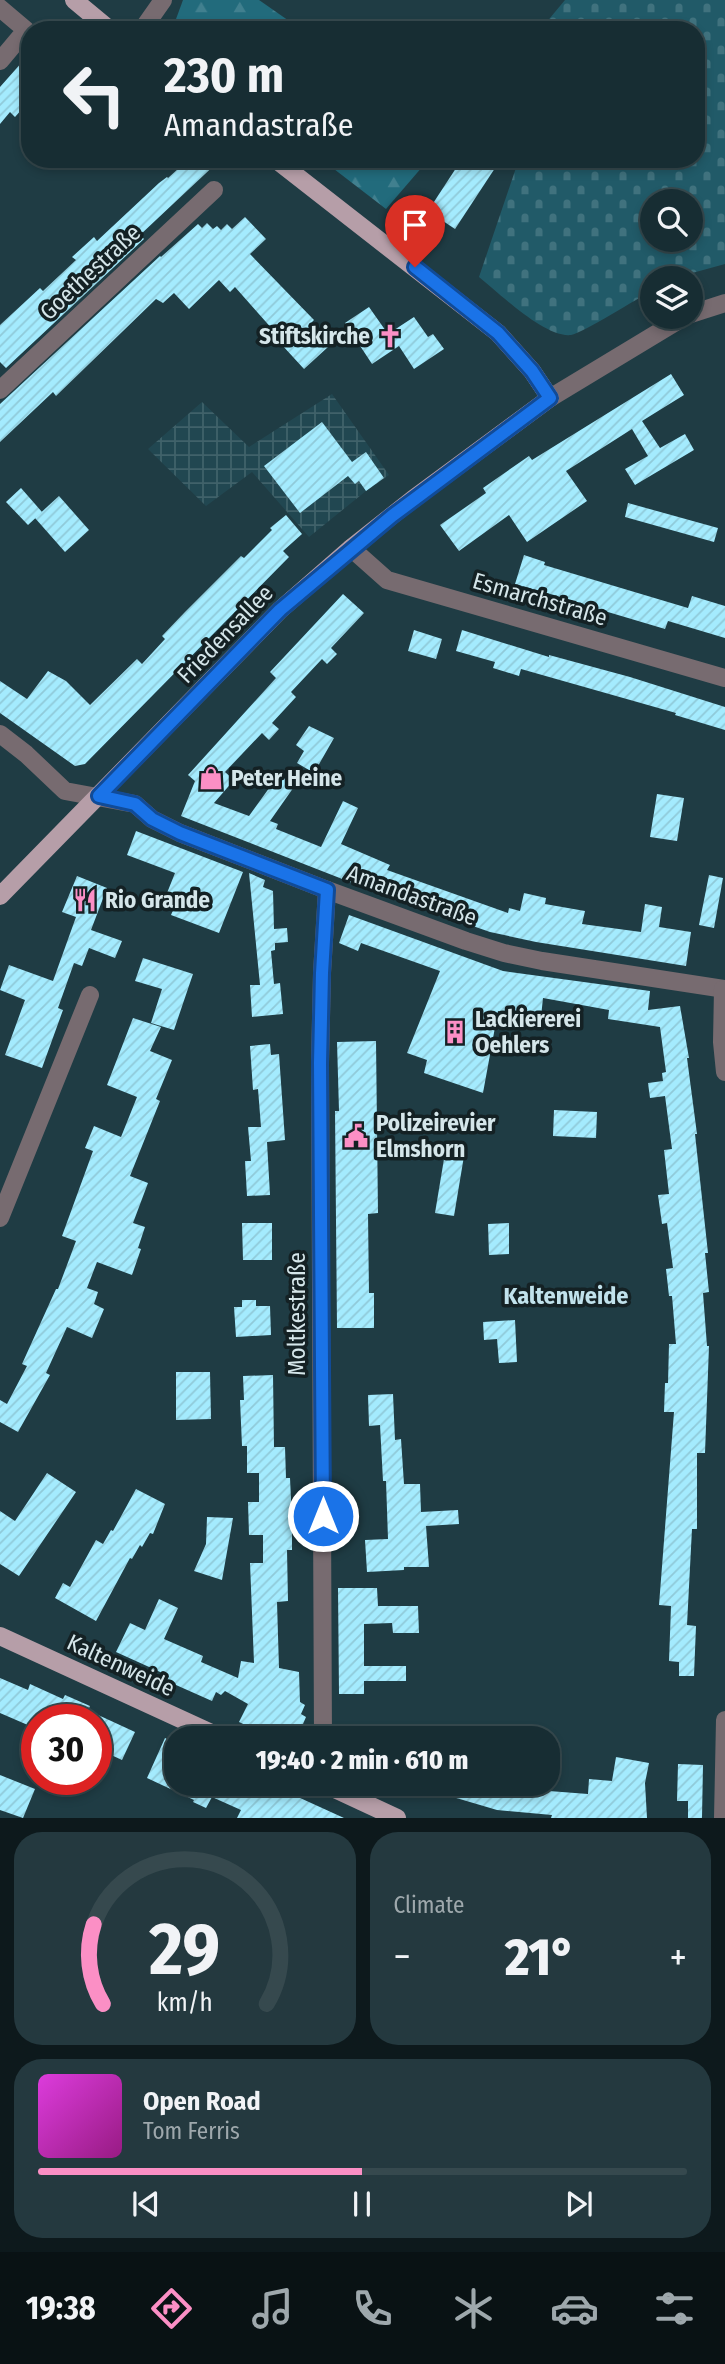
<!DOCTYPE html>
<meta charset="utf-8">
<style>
body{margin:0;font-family:"Fira Sans Condensed",sans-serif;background:#24393f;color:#f1f3f6;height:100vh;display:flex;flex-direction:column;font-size:26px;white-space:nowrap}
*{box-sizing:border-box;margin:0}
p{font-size:23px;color:#9ea8ac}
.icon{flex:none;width:38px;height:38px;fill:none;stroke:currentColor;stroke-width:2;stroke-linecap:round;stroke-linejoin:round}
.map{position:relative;height:1818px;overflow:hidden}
.side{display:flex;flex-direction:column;gap:14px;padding:14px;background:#0d191c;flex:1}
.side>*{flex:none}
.guide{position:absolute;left:21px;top:21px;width:684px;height:147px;border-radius:28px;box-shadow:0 4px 10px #0003,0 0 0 2px #36494e;background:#172d33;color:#f1f3f6;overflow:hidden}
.buttons{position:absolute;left:640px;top:189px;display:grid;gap:14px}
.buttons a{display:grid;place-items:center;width:63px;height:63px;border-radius:50%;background:#172d33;box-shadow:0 4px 10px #0003,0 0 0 2px #36494e;font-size:35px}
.speed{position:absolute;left:21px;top:1704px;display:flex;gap:14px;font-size:35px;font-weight:700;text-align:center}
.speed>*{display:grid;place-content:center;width:91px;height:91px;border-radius:50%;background:#172d33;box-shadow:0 4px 10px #0003,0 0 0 2px #36494e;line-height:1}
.speed .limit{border:10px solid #d22;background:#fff;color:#111}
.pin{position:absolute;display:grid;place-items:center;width:60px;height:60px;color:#fff;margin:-72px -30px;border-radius:50% 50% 50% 0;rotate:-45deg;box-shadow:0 0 7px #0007}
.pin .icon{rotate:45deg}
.me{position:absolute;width:77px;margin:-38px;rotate:0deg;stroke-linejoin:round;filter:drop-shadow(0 0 5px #0008)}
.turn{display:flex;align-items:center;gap:24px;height:147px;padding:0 28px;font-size:32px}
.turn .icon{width:91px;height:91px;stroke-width:2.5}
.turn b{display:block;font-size:49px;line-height:60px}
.big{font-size:52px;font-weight:800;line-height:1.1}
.side .widget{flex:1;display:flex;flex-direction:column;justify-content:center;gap:10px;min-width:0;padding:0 24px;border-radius:28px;background:#24393f}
.side .dial{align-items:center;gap:0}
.dial svg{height:182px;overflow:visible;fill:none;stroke:#36494e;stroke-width:7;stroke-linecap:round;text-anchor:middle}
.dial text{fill:#f1f3f6;stroke:none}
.song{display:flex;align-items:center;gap:21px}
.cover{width:84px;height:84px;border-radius:10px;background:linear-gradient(135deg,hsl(300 70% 55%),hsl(310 70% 35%))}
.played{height:7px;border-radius:4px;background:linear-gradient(90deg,#fb8fc5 50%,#36494e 50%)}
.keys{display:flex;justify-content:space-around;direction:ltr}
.heat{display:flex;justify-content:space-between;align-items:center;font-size:38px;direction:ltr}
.side .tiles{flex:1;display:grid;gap:14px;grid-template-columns:1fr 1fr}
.widget:last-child{grid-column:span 2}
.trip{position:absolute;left:164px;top:1726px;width:396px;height:70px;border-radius:28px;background:#172d33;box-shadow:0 4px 10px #0003,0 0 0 2px #36494e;font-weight:800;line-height:70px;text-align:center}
.tab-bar{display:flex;height:112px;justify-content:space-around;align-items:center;background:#091214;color:#9ea8ac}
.tab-bar .icon{width:49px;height:49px}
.tab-bar .active{color:#fb8fc5}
.tab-bar b{font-size:32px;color:#f1f3f6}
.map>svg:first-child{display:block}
</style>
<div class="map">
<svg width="725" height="1818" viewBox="0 0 725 1818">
<defs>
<pattern id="industrial-grid" width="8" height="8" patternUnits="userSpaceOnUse" patternTransform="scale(1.75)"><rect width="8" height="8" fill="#214751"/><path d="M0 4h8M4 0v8" fill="none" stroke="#40626a"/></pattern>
<pattern id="forest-firs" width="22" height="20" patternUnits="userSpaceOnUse" patternTransform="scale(1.75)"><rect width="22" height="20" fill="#226b7c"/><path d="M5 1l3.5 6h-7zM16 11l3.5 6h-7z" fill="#41808f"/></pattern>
<pattern id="cemetery-stones" width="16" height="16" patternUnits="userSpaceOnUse" patternTransform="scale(1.75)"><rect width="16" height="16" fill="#215a68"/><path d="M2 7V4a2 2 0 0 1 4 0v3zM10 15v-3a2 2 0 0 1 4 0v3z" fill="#40727e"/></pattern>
<pattern id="building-hatch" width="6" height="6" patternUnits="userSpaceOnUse" patternTransform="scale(1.75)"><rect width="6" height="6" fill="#a4ebfe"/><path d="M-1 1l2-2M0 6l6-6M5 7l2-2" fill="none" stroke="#90cad9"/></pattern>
</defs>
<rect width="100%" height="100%" fill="#1f3c44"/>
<!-- industrial -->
<path fill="url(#industrial-grid)" d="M332 394 389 475 366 491 309 537 252 472 206 506 148 449 202 402 249 447Z"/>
<!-- forest -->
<g fill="url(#forest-firs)">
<path d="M183 0H259L302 30H172Z"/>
<path d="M321 159H429L386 209Z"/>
</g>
<!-- cemetery -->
<path fill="url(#cemetery-stones)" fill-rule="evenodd" d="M565 0H725V264L674 278H653V290C638 298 583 333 571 335 545 338 499 293 479 277L519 159H696V30H540ZM653 201H691V240H653Z"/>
<!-- building -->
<g fill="url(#building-hatch)">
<path d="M30 53V114L23 108 15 117 10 112 0 124V87Z"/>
<path d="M189 159H221L140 235 144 239 6 368 0 362V325L40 288 43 291 76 260 72 257 94 237 97 241 159 183 167 177 168 178Z"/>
<path d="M462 159H488L497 165 455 229 428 211Z"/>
<path d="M245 217 266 239 250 254 314 320 308 326 328 347 304 369 271 333 274 331 235 287 230 292 219 280 189 309 174 293 163 303 156 299 56 396 53 392 0 442V404L160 256 161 257 198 224 202 228 207 223 213 229 217 226 221 230 227 224 232 229Z"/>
<path d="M369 307 388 334 414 317 428 337 433 334 444 349 414 369 399 346 372 364 345 323Z"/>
<path d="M671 374 684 395 642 421 660 448 685 434 694 450 635 485 625 469 648 456 632 429 566 471 587 501 527 542 509 515 459 551 440 525 486 493 483 488 529 456 532 460Z"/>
<path d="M322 422 352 462 366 452 384 478 366 491 359 481 355 484 348 476 300 513 264 466Z"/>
<path d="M21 488 42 512 28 525 6 502Z"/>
<path d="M59 496 89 530 65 552 35 518Z"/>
<path d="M628 503 718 528 714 542 625 517Z"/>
<path d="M286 515 302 534 283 551 289 557 85 764 75 766 0 713V681L27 699 48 671 66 681 90 705 137 659 142 664 165 639 162 636 185 612 241 556 244 558 272 530 270 528Z"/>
<path d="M524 555 545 562 544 565 688 608 692 596 725 606V638L668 621 665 629 581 604 580 607 553 599 554 595 515 584Z"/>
<path d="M343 594 364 613 331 648 337 654 327 664 322 659 291 692 296 697 272 723 279 729 269 740 262 733 225 772 234 780 214 803 249 816 280 773 296 784 270 821 278 824 276 829 321 847 343 801 358 808 341 844 390 865 387 870 508 913 509 908 520 911 524 893 546 898 545 904 585 911 582 924 641 932 645 904 662 907 659 927 691 932 686 966 536 942 490 932 373 891 181 816 195 781 188 775 276 678 270 672Z"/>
<path d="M414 630 442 639 436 659 408 651Z"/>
<path d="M462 630 549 657V655L630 677 725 707V730L675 715 676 713 521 669 519 676 493 668 495 662 456 651Z"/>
<path d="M309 726 334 738 314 773 297 763 304 751 296 745Z"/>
<path d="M657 794 684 798 677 841 650 837Z"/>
<path d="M136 831 243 872 219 933 171 915 176 903 165 898 175 873 127 855Z"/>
<path d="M249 873 265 880 263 887 273 891 274 929 287 928 288 942 275 943V950L271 951 274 984 280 983 283 1014 252 1017 250 985H260Z"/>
<path d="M709 875 723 878 714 928 699 925Z"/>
<path d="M77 876 107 888 91 930 122 941 115 958 89 948 82 966 74 963 58 1008 63 1010 42 1068 5 1055 25 1000 0 990 9 965 53 981 76 917 62 912Z"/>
<path d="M349 915 503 971 650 991 648 1010 680 1006 689 1058H687L697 1134H695L708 1253H705L709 1292 703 1293 707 1346H709L705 1453H697V1529H692L687 1625 696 1626 694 1676H679V1662L669 1661 671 1606 659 1605 674 1412H664L665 1383H668L669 1344H676L672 1296H669L666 1269 673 1268 667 1223 662 1224 658 1195 669 1194 664 1150 672 1149 665 1096 650 1098 648 1083 663 1081 662 1073 666 1072 660 1027 608 1019 609 1010 543 998 541 1017 498 1011 483 1093 424 1073 427 1060 407 1053 440 971 361 943 358 951 339 943Z"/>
<path d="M143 958 193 974 174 1030 151 1023 162 989 135 981Z"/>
<path d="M133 1018 161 1027 150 1051 172 1060 156 1099 160 1101 130 1176 148 1183 133 1223 145 1227 138 1248 141 1249 132 1275 97 1262 87 1288 98 1292 94 1304 104 1309 92 1338 67 1327 46 1373 50 1375 18 1432 0 1422V1400L7 1404 27 1366 22 1364 56 1289H58L76 1241 62 1236 93 1151 85 1148 94 1126 121 1137 137 1097 107 1085Z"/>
<path d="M376 1041 378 1213 368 1214 369 1293H374V1328H337L335 1111H339L337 1042Z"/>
<path d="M270 1044 271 1055 279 1054 285 1140 267 1142 270 1195 247 1196 245 1161H251L248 1127H261L258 1089 253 1090 250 1046Z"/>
<path d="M554 1110 597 1112 596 1138 553 1136Z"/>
<path d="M447 1141 466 1144 454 1216 435 1213Z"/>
<path d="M242 1223H272V1260H243Z"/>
<path d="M509 1223V1254L489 1255 488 1224Z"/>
<path d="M242 1300H256V1306H270L271 1335 236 1337 234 1307H242Z"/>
<path d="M515 1320 517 1362 499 1363 497 1339 484 1340 483 1322Z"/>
<path d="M176 1372H210L211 1419 176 1420Z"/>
<path d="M273 1375 274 1447H285L286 1478H290L292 1520V1550H287L288 1601 277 1602 279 1668 299 1672 300 1702 305 1705 301 1714 306 1717 297 1738 271 1726 267 1735 239 1722 248 1704 225 1691 221 1695 216 1692 212 1701 167 1681 169 1676 116 1652 130 1623 145 1630 159 1599 178 1608 164 1639 203 1656 201 1662 238 1678 241 1661 254 1663 250 1563H263V1535H249L248 1502H259V1473H247V1446H242L240 1400H244L243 1376Z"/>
<path d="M393 1394 395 1440 401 1439 404 1484H420L421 1512 458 1510 459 1524 426 1526 429 1567H404V1570L367 1572 365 1540 388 1539 386 1481H383L380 1425 369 1426 368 1395Z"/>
<path d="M47 1473 76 1492 19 1576 0 1564V1511L15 1521Z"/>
<path d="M136 1489 165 1504 153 1534 150 1533 142 1547 140 1545 132 1559 130 1558 96 1621 55 1598 63 1583 70 1587 96 1540 103 1544 111 1530 113 1531Z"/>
<path d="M207 1517 233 1518 222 1580 194 1571 206 1544Z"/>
<path d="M338 1588H377L378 1606H418L419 1633H393L392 1623 364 1624V1666H406V1681H364V1694H339Z"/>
<path d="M0 1678 28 1690 30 1684 63 1699 65 1695 90 1706 84 1720H37V1729L0 1713Z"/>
<path d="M96 1714 135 1732 122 1760 96 1748Z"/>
<path d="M165 1738 177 1744V1783H254L285 1797 287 1792 344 1818H237L241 1810 212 1797 206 1808 193 1802 194 1800 147 1778Z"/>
<path d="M616 1757 649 1763 645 1783 647 1818H551L552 1815 497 1810 419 1787V1783H550L549 1791 588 1794 589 1779 612 1781Z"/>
<path d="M678 1764 703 1765 702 1818H688V1801H677Z"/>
<path d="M0 1775 35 1789 23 1818 0 1810Z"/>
</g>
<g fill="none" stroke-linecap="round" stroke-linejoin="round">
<!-- minor -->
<g stroke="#776b70" stroke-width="18">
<path d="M0 8 26 30 0 61"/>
<path d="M142 30 163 0"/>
<path d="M691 314 725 303"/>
<path d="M0 390 214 190"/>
<path d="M550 398 684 317"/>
<path d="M351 548 387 580 725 678"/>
<path d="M0 734 26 754 65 791 135 804 152 819 180 833 327 890 466 941 504 953 542 961 725 989"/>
<path d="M723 989 722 1042 725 1072"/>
<path d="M0 1218 90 995"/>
<path d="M323 1738 320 1063 322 973 327 890"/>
<path d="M723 1818 725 1720"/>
</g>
<!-- major -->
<g stroke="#b69ea8" stroke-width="18">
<path d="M74 0 110 30"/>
<path d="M0 896 280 610 351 548 413 499 550 398 532 371 498 333 275 159"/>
<path d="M0 1636 222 1738"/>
<path d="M322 1783 397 1818"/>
</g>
</g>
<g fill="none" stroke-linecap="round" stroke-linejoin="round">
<!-- route casing -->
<g stroke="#114b97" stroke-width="18">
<path id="route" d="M323 1516 320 1063 322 973 327 890 180 833 152 819 135 804 99 796 280 610 392 516 550 398 532 371 498 333 415 267"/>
</g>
<!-- route -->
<use href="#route" stroke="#1a73e8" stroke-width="12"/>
</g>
<!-- icons -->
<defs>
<g id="church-bare" transform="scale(1.89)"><path d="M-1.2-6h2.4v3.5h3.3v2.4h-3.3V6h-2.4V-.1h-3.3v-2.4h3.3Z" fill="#fb8fc5" stroke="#142124" stroke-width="2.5" paint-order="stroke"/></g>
<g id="shop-bare" transform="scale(1.89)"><path d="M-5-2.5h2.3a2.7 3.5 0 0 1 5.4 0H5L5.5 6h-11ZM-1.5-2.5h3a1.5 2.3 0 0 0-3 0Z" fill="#fb8fc5" stroke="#142124" stroke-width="2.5" paint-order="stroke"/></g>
<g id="restaurant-bare" transform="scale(1.89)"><path d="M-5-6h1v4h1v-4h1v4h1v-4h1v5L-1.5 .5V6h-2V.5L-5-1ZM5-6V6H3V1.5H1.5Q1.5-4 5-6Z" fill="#fb8fc5" stroke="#142124" stroke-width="2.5" paint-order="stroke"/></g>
<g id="building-bare" transform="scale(1.89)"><path d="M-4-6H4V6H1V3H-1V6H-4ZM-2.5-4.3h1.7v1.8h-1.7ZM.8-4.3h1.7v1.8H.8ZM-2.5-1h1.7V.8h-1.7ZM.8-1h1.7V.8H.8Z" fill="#fb8fc5" stroke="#142124" stroke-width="2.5" paint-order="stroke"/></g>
<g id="civic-bare" transform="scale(1.89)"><path d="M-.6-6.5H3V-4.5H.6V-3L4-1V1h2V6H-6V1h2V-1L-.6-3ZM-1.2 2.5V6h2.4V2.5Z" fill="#fb8fc5" stroke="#142124" stroke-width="2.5" paint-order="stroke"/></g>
</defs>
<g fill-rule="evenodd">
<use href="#church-bare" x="390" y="336"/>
<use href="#shop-bare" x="211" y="778"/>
<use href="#restaurant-bare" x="85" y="900"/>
<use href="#building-bare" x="455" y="1032"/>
<use href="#civic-bare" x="356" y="1136"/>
</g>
<g text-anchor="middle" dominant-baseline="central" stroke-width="7" stroke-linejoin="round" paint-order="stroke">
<!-- street labels -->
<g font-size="23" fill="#d5e6ea" stroke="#142124">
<text transform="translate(90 272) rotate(-43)">Goethestraße</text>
<text transform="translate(540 599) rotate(16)">Esmarchstraße</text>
<text transform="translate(225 634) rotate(-46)">Friedensallee</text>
<text transform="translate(412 895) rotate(20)">Amandastraße</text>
<text transform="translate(297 1314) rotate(-90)">Moltkestraße</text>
<text transform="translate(121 1665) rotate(25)">Kaltenweide</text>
</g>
<!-- poi labels -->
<g font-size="23" font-weight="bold" fill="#d5e6ea" stroke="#142124" text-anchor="start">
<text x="370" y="336" text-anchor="end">Stiftskirche</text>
<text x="231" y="778">Peter Heine</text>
<text x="105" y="900">Rio Grande</text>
<text x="475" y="1019">Lackiererei<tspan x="475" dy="26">Oehlers</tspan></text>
<text x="376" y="1123">Polizeirevier<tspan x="376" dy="26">Elmshorn</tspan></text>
</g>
<!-- neighbourhood labels -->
<g font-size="24" font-weight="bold" fill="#c1e2ec" stroke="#142124">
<text x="566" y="1296">Kaltenweide</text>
</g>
</g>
</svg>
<div class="buttons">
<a><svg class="icon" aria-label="search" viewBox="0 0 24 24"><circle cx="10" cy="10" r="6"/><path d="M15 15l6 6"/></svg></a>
<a><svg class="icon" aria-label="layers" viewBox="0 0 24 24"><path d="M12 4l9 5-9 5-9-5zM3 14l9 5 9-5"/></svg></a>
</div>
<div class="speed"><div class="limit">30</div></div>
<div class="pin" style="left:415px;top:267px;background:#d93025"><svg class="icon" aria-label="arrive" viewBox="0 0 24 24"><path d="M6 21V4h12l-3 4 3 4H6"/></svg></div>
<svg class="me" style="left:323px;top:1516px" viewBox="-20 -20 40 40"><circle r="17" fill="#1a73e8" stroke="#fff" stroke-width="3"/><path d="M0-11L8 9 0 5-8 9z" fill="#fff"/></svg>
<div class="trip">19:40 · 2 min · 610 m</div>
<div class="guide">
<div class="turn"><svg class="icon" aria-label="left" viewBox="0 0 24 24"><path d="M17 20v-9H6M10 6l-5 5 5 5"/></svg><div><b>230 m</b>Amandastraße</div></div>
</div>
</div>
<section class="side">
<div class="tiles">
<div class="widget dial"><svg viewBox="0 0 100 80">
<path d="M14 69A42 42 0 1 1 86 69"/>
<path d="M14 69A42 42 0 0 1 10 34" stroke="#fb8fc5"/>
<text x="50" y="56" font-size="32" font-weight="700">29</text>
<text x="50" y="72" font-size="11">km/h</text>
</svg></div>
<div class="widget"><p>Climate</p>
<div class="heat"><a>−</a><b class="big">21°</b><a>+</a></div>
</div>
<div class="widget">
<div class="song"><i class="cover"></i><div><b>Open Road</b><p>Tom Ferris</p></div></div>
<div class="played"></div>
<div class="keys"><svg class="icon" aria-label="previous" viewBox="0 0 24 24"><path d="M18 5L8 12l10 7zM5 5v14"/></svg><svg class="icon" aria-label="pause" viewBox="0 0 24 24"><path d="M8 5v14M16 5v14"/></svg><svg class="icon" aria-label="next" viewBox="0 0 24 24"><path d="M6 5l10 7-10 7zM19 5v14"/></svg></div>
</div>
</div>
</section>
<nav class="tab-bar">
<b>19:38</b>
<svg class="icon active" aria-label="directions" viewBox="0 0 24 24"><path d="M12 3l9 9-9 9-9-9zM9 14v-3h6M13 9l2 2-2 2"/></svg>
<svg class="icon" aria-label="music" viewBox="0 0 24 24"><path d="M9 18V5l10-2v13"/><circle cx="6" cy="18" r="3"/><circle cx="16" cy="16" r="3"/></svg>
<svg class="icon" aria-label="phone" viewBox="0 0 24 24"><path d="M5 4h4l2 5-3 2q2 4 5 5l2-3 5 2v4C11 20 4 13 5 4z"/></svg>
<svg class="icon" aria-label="climate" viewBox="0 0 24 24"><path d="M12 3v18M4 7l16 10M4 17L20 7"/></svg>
<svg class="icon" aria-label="car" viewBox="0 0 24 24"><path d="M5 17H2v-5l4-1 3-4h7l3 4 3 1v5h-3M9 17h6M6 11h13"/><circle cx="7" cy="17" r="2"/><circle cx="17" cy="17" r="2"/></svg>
<svg class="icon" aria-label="filters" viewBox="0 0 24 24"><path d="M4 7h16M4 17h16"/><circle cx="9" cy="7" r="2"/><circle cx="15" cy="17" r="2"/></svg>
</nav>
